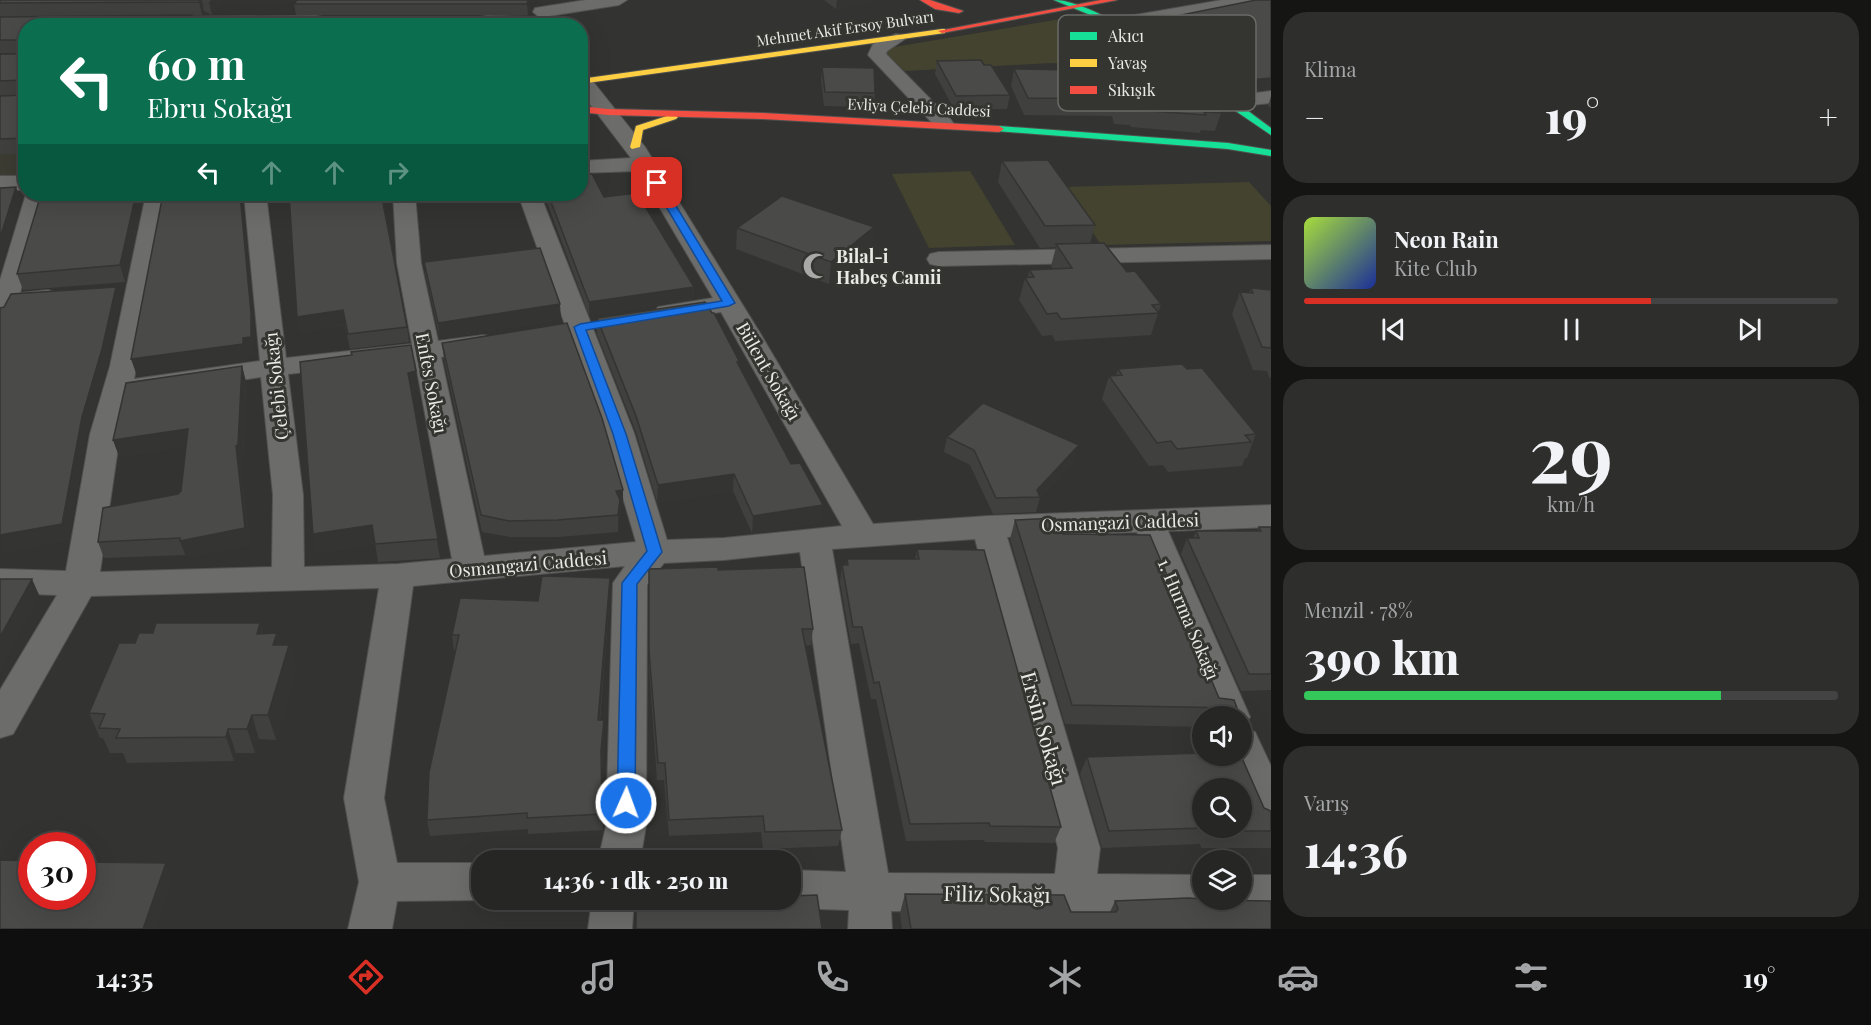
<!DOCTYPE html>
<html lang="tr">
<meta charset="utf-8">
<style>
body{margin:0;font-family:"Playfair Display",serif;background:#2e2e2d;color:#f1f3f6;height:100vh;display:flex;flex-direction:column;font-size:22px;white-space:nowrap}
*{box-sizing:border-box;margin:0}
p{font-size:20px;color:#a4a5a7}
.icon{flex:none;width:33px;height:33px;fill:none;stroke:currentColor;stroke-width:2;stroke-linecap:round;stroke-linejoin:round}
.map{position:relative;flex:1;overflow:hidden}
.sheet{display:flex;flex-direction:column;gap:12px;padding:12px;background:#151514;width:600px}
.sheet>*{flex:none}
.top-card{position:absolute;left:18px;top:18px;width:570px;height:183px;border-radius:24px;box-shadow:0 6px 24px #0002,0 0 0 2px #424342;background:#0b6e4f;color:#fff;overflow:hidden}
.tools{position:absolute;left:1192px;top:706px;display:grid;gap:12px}
.tools a{display:grid;place-items:center;width:60px;height:60px;border-radius:50%;background:#262625;box-shadow:0 6px 24px #0002,0 0 0 2px #424342;font-size:30px}
.speed{position:absolute;left:18px;top:832px;display:flex;gap:12px;font-size:30px;font-weight:700;text-align:center}
.speed>*{display:grid;place-content:center;width:78px;height:78px;border-radius:50%;background:#262625;box-shadow:0 6px 24px #0002,0 0 0 2px #424342;line-height:1}
.speed .limit{border:9px solid #d22;background:#fff;color:#111}
.pin{position:absolute;display:grid;place-items:center;width:51px;height:51px;color:#fff;margin:-26px;border-radius:12px;box-shadow:0 3px 9px #0006}
.me{position:absolute;width:66px;margin:-33px;rotate:2deg;stroke-linejoin:round;filter:drop-shadow(0 0 4px #0008)}
.turn{display:flex;align-items:center;gap:21px;height:126px;padding:0 30px;font-size:27px}
.turn .icon{width:78px;height:78px;stroke-width:2.5}
.turn b{display:block;font-size:42px;line-height:51px}
.lanes{display:flex;align-items:center;height:57px;padding:0 30px;background:#0003;justify-content:center;gap:30px;direction:ltr}
.lanes .off{opacity:.35}
.big{font-size:45px;font-weight:800;line-height:1.1}
.sheet .widget{flex:1;display:flex;flex-direction:column;justify-content:center;gap:9px;min-width:0;padding:0 21px;border-radius:24px;background:#2e2e2d}
.sheet .dial{align-items:center;gap:0}
.dial b{font-size:78px;line-height:1}
.song{display:flex;align-items:center;gap:18px}
.cover{width:72px;height:72px;border-radius:9px;background:linear-gradient(135deg,hsl(80 70% 55%),hsl(230 70% 35%))}
.played{height:6px;border-radius:3px;background:linear-gradient(90deg,#d93025 65%,#424342 65%)}
.keys{display:flex;justify-content:space-around;direction:ltr}
.heat{display:flex;justify-content:space-between;align-items:center;font-size:33px;direction:ltr}
.charge{height:9px;border-radius:4px;background:linear-gradient(90deg,#34c759 78%,#424342 0)}
.trip{position:absolute;left:471px;top:850px;width:330px;height:60px;border-radius:24px;background:#262625;box-shadow:0 6px 24px #0002,0 0 0 2px #424342;font-weight:800;line-height:60px;text-align:center}
.tab-bar{display:flex;height:96px;justify-content:space-around;align-items:center;background:#0f0f0f;color:#a4a5a7}
.tab-bar .icon{width:42px;height:42px}
.tab-bar .selected{color:#d93025}
.tab-bar b{font-size:27px;color:#f1f3f6}
main{display:flex;flex:1;min-height:0}
.map>svg:first-child{display:block}
</style>
<main>
<div class="map">
<svg width="1271" height="929" viewBox="0 0 1271 929">
<rect width="100%" height="100%" fill="#333331"/>
<!-- built -->
<path fill="#3c3c33" d="M25 122V176L0 177V124Z"/>
<!-- green -->
<g fill="#44432f">
<path d="M1067 18C1103 29 1127 43 1154 69L1050 63 905 71 882 49Z"/>
<path d="M970 171 1015 245 929 248 892 174Z"/>
<path d="M1249 182 1271 206V241L1101 245 1063 187Z"/>
</g>
<g fill="none" stroke-linecap="round" stroke-linejoin="round">
<!-- street casing -->
<g stroke="#51514f" stroke-width="2">
<g id="street">
<path d="M586 0H627L619 5 543 17 553 18 556 22 553 26H484L478 21 481 17 487 16 539 17 533 12 535 8Z"/>
<path d="M1222 0H1259L1251 5 1112 29 1106 28 1103 24 1106 20 1112 19Z"/>
<path d="M316 16 322 17 325 21 322 25 148 26 145 22 148 18 154 17Z"/>
<path d="M896 34 902 35 905 39 887 51 886 54 951 120 954 124 951 128H937L868 55 873 44Z"/>
<path d="M580 72 587 74 645 147 760 333 873 524 988 516 1271 505V527L1168 531 1250 717 1243 728 1255 732 1271 766V829L1257 824 1228 756H1242V717H1212L1137 532 1007 537 1100 848 1097 874 1203 875V900H1221L1218 908 1203 913H1101L1107 929H1063L1058 912 891 911 892 929H848L849 910 790 908 775 902 774 900H790V870L846 872 800 552 724 560 664 563 647 585 646 826 640 861H598L606 826 613 583 625 566 413 586 384 798 397 863H482V900H484L397 901 392 929H348L359 882 344 798 379 588 91 596 13 734 0 738V690L57 595 0 593V569L66 571 90 434 110 366 146 194H168L134 379 260 361 244 194H266L286 358 412 344 397 263 393 194H415L421 263 438 341 484 335 493 337 497 343 493 349 441 357 484 556 636 542 604 433 518 194H540L634 433 667 540 724 538 842 526 721 312 667 320 658 317 654 312 658 307 713 298 638 171 580 173V161L631 158 580 91ZM415 360 452 559 398 564 304 567 303 495 288 374ZM261 377 273 495 272 567 100 572 120 434 129 397ZM975 539 1058 848 1055 874 888 873 832 549Z"/>
<path d="M1271 91V103L1231 107 1224 105 1221 101 1224 97Z"/>
<rect x="0" y="176" width="26" height="14"/>
<path d="M26 194H48L20 293 48 290 57 293 61 298 57 303 15 308 9 321 0 324V280Z"/>
<path d="M1271 245V259L939 266 930 264 927 259 930 254 939 252Z"/>
<path d="M1242 875H1271V913H1242L1227 908 1224 900H1242Z"/>
<path d="M592 900H634L632 929H588Z"/>
</g>
</g>
<!-- fast casing -->
<g stroke="#51514f" stroke-width="2">
<g id="fast">
<path d="M1054 0C1103 0 1228 96 1271 128V135L1118 31 1088 14Z"/>
<path d="M999 126 1228 143 1271 150V156L1228 149 996 131 994 129Z"/>
</g>
</g>
<!-- slow casing -->
<g stroke="#51514f" stroke-width="2">
<g id="slow">
<path d="M942 29H945V33L580 84V79Z"/>
<path d="M673 114 678 117 676 119 643 130 640 147 632 149 630 147 636 126Z"/>
</g>
</g>
<!-- jam casing -->
<g stroke="#51514f" stroke-width="2">
<g id="jam">
<path d="M920 0H930L963 11 959 13 935 9Z"/>
<path d="M1101 0H1117L942 33 938 31Z"/>
<path d="M580 106 608 109 763 113 999 126 1004 129 999 132 763 119 608 115 580 112Z"/>
</g>
</g>
<!-- street -->
<use href="#street" fill="#6c6c6b" fill-rule="evenodd"/>
<!-- fast -->
<use href="#fast" fill="#16e098" fill-rule="evenodd"/>
<!-- slow -->
<use href="#slow" fill="#ffcf43" fill-rule="evenodd"/>
<!-- jam -->
<use href="#jam" fill="#f24e42" fill-rule="evenodd"/>
</g>
<!-- wall -->
<g fill="#40403f">
<path d="M0 0H223L212 15 204 11 202 15 26 26V154H0V54L23 53H0Z"/>
<path d="M529 0 528 15H296L294 4Z"/>
<path d="M824 0H878L836 9Z"/>
<path d="M1271 0V89L1245 92 1143 34 1146 22Z"/>
<path d="M1069 55 1221 113 1215 131 1201 130 1200 133 1131 127 1130 125 1114 124 1112 116 1024 115 1011 86 1014 69 1066 70Z"/>
<path d="M937 61 984 65 1010 95 1007 109H954L935 74Z"/>
<path d="M822 67 875 93 874 107 824 106 821 80Z"/>
<path d="M1271 96V108L1268 106Z"/>
<path d="M1002 161 1095 225 1090 244 1127 272 1161 304 1151 335 1055 341 1052 335 1042 336 1019 300 1025 278 1028 277 1029 270 1053 269 1051 266 1056 247 1040 248 998 182Z"/>
<path d="M41 194H140L142 201 125 282 23 290 17 274Z"/>
<path d="M544 194H580L604 197 694 287 693 299 589 315Z"/>
<path d="M874 227 871 249 829 284 736 249 737 228Z"/>
<path d="M424 262 561 319 440 338 426 277Z"/>
<path d="M1251 288 1271 290V378L1269 377 1267 371 1253 370 1232 314 1240 292 1249 293Z"/>
<path d="M297 317 407 327 409 342 350 349 345 325 300 332Z"/>
<path d="M597 318 739 361V365L791 464 823 505 820 522 752 533 733 491 657 502 636 432 597 334Z"/>
<path d="M442 343 623 506 620 507 618 532 559 537H510L482 532 444 359Z"/>
<path d="M242 366 246 382 243 462H240L250 544 186 557 185 555 104 558 98 542 181 491 186 446 119 456 113 440Z"/>
<path d="M1118 369H1187L1256 434 1247 458H1245L1242 466 1168 472 1163 465 1149 466 1102 399 1109 376 1116 375Z"/>
<path d="M416 371 418 389 411 391 440 558 378 562 375 543 317 553 313 534Z"/>
<path d="M947 437 1074 460 1040 498 1036 512 993 514 970 465 944 452Z"/>
<path d="M1015 520 1063 534 1219 698 1237 708 1233 717H1203V727L1065 724 1010 539Z"/>
<path d="M1259 527H1271V690L1241 691 1181 554 1187 538H1193L1196 531H1258Z"/>
<path d="M917 549 1061 827 1054 843 985 842 984 840 906 841 876 699H871L859 643 851 644 840 582 842 565H846L847 559H915Z"/>
<path d="M649 569 718 570 813 629 811 645 805 646 842 830 838 846 763 849 761 832 669 836 664 780H657L649 668Z"/>
<path d="M610 594 600 720H604V736L602 768 603 830 528 834V829L430 836 427 820 456 652 454 651 452 635 538 601Z"/>
<path d="M260 623 263 633H277L280 645H289L295 669 276 740 259 739 255 753H236L234 761 127 763 123 753H110L103 738H100L89 713 135 643 153 633Z"/>
<path d="M1087 757 1264 808 1271 811V848H1201L1200 844 1102 848 1080 774Z"/>
<path d="M905 894 1071 912H1110L1115 901 1271 929H902L900 913Z"/>
</g>
<!-- shaded-wall -->
<g fill="#343433">
<path d="M200 0H202L204 11 202 15 199 2Z"/>
<path d="M211 0H223L212 15 209 2Z"/>
<path d="M528 0H529L528 15 527 4Z"/>
<path d="M837 0H878L836 9Z"/>
<path d="M192 15 194 26H186Z"/>
<path d="M1271 78V89L1245 92 1249 80Z"/>
<path d="M16 187 21 201 0 272V238Z"/>
<path d="M136 194H140L142 201 125 282 120 265Z"/>
<path d="M240 194H242L255 329V354L247 355V361L137 376 131 359 243 338Z"/>
<path d="M874 227 871 249 829 284 831 262Z"/>
<path d="M116 287 121 302 108 365 88 434 69 541 1 554 0 535Z"/>
<path d="M694 287 693 299 589 315V302Z"/>
<path d="M560 304 561 319 440 338 438 323Z"/>
<path d="M343 310 345 325 300 332 297 317Z"/>
<path d="M242 366 246 382 243 462H240L250 544 186 557 180 541 236 446Z"/>
<path d="M416 371 418 389 410 391 408 373Z"/>
<path d="M188 429 192 445 119 456 113 440Z"/>
<path d="M1079 445 1074 460 1040 498V497L1037 490Z"/>
<path d="M734 474 733 491 657 502 658 485Z"/>
<path d="M623 490V506L620 507 618 532V515L616 491Z"/>
<path d="M823 505 820 522 752 533 753 516Z"/>
<path d="M372 525 376 543 317 553 313 534Z"/>
<path d="M610 578V594L598 736V720Z"/>
<path d="M32 579 40 597 0 672V637Z"/>
<path d="M260 623 267 647 257 634Z"/>
<path d="M277 633 283 658 273 645Z"/>
<path d="M289 645 295 669 276 740 268 715Z"/>
<path d="M252 715 259 739 255 753 247 729Z"/>
<path d="M604 720V736L602 768 603 830 601 751Z"/>
<path d="M228 729 236 753 234 761 226 737Z"/>
<path d="M166 863 173 879 156 929H143Z"/>
</g>
<!-- building -->
<g fill="#4a4a49" stroke="#343433" stroke-width="1.5">
<path d="M0 0H200L199 2 0 3Z"/>
<path d="M297 0H528L527 4H294Z"/>
<path d="M1256 0H1271V78L1249 80 1146 22Z"/>
<path d="M192 15 186 26H26V138L0 139V96L23 95V80L0 81V54H23V40H0V17Z"/>
<path d="M276 19H526L525 26H271Z"/>
<path d="M1069 55 1183 61 1206 77 1221 113 1204 112 1206 115 1135 110V107L1119 106 1117 99 1028 98 1014 69 1072 70Z"/>
<path d="M981 60 984 65H991L1010 95 956 96 937 61Z"/>
<path d="M822 67 874 68 875 93 825 92Z"/>
<path d="M1048 160 1095 225 1045 226 1002 161Z"/>
<path d="M580 174H592L604 197 637 193 694 287 589 302 548 194H580Z"/>
<path d="M16 187 0 238V188Z"/>
<path d="M41 194H136L120 265 17 274Z"/>
<path d="M163 194H240L251 313V337L243 338V344L131 359Z"/>
<path d="M289 194H379L380 199 382 198 407 327 348 334 343 310 297 317Z"/>
<path d="M782 196 874 227 831 262 737 228Z"/>
<path d="M1104 243 1127 272 1135 271 1161 304 1152 305 1159 313 1061 319 1057 313 1047 314 1025 278 1034 277 1029 270 1072 268 1056 244Z"/>
<path d="M540 248 560 304 438 323 424 262Z"/>
<path d="M116 287 102 349 82 417 62 524 0 535V308L4 307 11 294Z"/>
<path d="M1251 288 1271 290V348L1262 347 1240 292 1253 293Z"/>
<path d="M705 302 712 313H714L727 338 739 361 737 362 791 464 800 463 823 505 753 516 734 474 658 485 636 416 597 318Z"/>
<path d="M567 323 602 418 623 490 616 491 620 500 618 515 558 520 509 521 481 515 442 343Z"/>
<path d="M411 345 416 371 408 373 438 539 375 544 372 525 313 534 300 362 352 355 351 352Z"/>
<path d="M1182 364 1187 369 1202 368 1256 434 1245 435 1251 442 1177 449 1171 441 1157 443 1109 376 1122 375 1118 369Z"/>
<path d="M242 366 238 445 236 446 245 528 180 541V538L98 542 103 508 178 494 181 491 188 429 113 440 126 383Z"/>
<path d="M983 403 1079 445 1037 490 1040 497 996 498 974 450 947 437Z"/>
<path d="M1055 518 1063 534 1150 535 1219 698 1234 700 1237 708 1072 705 1015 520Z"/>
<path d="M1259 527H1271V674H1249L1187 538H1199L1196 531H1261Z"/>
<path d="M917 549 984 550 1061 827 990 826 989 823 910 824 879 682 874 683 862 627H853L842 565H848L847 559H919Z"/>
<path d="M718 567V570L804 567 813 629H802L842 830 765 832 763 816 669 820 665 763H658L649 651V569Z"/>
<path d="M542 576 610 578 598 720H604L601 751 602 814 527 818V813L427 820 429 772 459 635H452L460 598 538 601Z"/>
<path d="M0 579H32L0 637Z"/>
<path d="M156 623H260L257 634 277 633 273 645H289L268 715H252L247 729H228L226 737 116 738 120 729 99 728 105 714 89 713 119 643H135L139 633H153Z"/>
<path d="M1203 753V756H1241L1264 808 1271 811V831H1210L1209 828H1242V789H1203V828L1109 831 1087 757Z"/>
<path d="M0 860 32 861V897H82V862L166 863 143 929H0Z"/>
<path d="M905 894 1064 895 1071 912H1116L1118 909 1115 901 1188 898 1203 899V900L1271 901V929H911Z"/>
<path d="M817 895 822 929H636V900H790V896Z"/>
</g>
<!-- route -->
<path fill="#1a73e8" stroke="#114b97" stroke-width="1.5" d="M654 181 662 183 735 303 729 306 586 330 626 434 662 552 637 584 635 803 632 809 626 811 620 809 617 803 622 583 647 551 613 434 574 327 580 324 722 301 652 183Z"/>
<!-- icons -->
<defs>
<g id="mosque-bare" transform="scale(2.07)"><path d="M3.5-4.9A6 6 0 1 0 3.5 4.9A5 5 0 1 1 3.5-4.9Z" fill="#a9a9a7" stroke="#343430" stroke-width="2.5" paint-order="stroke"/></g>
</defs>
<g fill-rule="evenodd">
<use href="#mosque-bare" x="816" y="266"/>
</g>
<g text-anchor="middle" dominant-baseline="central" stroke-width="6" stroke-linejoin="round" paint-order="stroke">
<!-- far-street labels -->
<g font-size="15" fill="#e9e9e6" stroke="#343430">
<text transform="translate(845 28) rotate(-8)">Mehmet Akif Ersoy Bulvarı</text>
<text transform="translate(919 107) rotate(3)">Evliya Çelebi Caddesi</text>
</g>
<!-- poi labels -->
<g font-size="18" font-weight="bold" fill="#e9e9e6" stroke="#343430" text-anchor="start">
<text x="836" y="256">Bilal-i<tspan x="836" dy="21">Habeş Camii</tspan></text>
</g>
<!-- street labels -->
<g font-size="18" fill="#e9e9e6" stroke="#343430">
<text transform="translate(769 371) rotate(60)">Bülent Sokağı</text>
<text transform="translate(432 383) rotate(79)">Enfes Sokağı</text>
<text transform="translate(276 386) rotate(-96)">Çelebi Sokağı</text>
<text transform="translate(1120 522) rotate(-2)">Osmangazi Caddesi</text>
<text transform="translate(528 564) rotate(-5)">Osmangazi Caddesi</text>
<text transform="translate(1189 619) rotate(67)">1. Hurma Sokağı</text>
</g>
<!-- near-street labels -->
<g font-size="21" fill="#e9e9e6" stroke="#343430">
<text transform="translate(1045 728) rotate(74)">Ersin Sokağı</text>
<text transform="translate(997 893) rotate(1)">Filiz Sokağı</text>
</g>
</g>
<!-- legend -->
<rect x="1058" y="15" width="198" height="96" rx="9" fill="#343430" stroke="#6a6a67" stroke-width="1.5"/>
<rect x="1070" y="32" width="27" height="8" fill="#16e098"/>
<rect x="1070" y="59" width="27" height="8" fill="#ffcf43"/>
<rect x="1070" y="86" width="27" height="8" fill="#f24e42"/>
<g font-size="16" fill="#e9e9e6">
<text x="1108" y="42">Akıcı</text>
<text x="1108" y="69">Yavaş</text>
<text x="1108" y="96">Sıkışık</text>
</g>
</svg>
<div class="tools">
<a><svg class="icon" aria-label="sound" viewBox="0 0 24 24"><path d="M4 9h4l5-4v14l-5-4H4zM17 9q2 3 0 6"/></svg></a>
<a><svg class="icon" aria-label="search" viewBox="0 0 24 24"><circle cx="10" cy="10" r="6"/><path d="M15 15l6 6"/></svg></a>
<a><svg class="icon" aria-label="layers" viewBox="0 0 24 24"><path d="M12 4l9 5-9 5-9-5zM3 14l9 5 9-5"/></svg></a>
</div>
<div class="speed"><div class="limit">30</div></div>
<div class="pin" style="left:657px;top:183px;background:#d93025"><svg class="icon" aria-label="arrive" viewBox="0 0 24 24"><path d="M6 21V4h12l-3 4 3 4H6"/></svg></div>
<svg class="me" style="left:626px;top:803px" viewBox="-20 -20 40 40"><circle r="17" fill="#1a73e8" stroke="#fff" stroke-width="3"/><path d="M0-11L8 9 0 5-8 9z" fill="#fff"/></svg>
<div class="trip">14:36 · 1 dk · 250 m</div>
<div class="top-card">
<div class="turn"><svg class="icon" aria-label="left" viewBox="0 0 24 24"><path d="M17 20v-9H6M10 6l-5 5 5 5"/></svg><div><b>60 m</b>Ebru Sokağı</div></div>
<div class="lanes"><svg class="icon" aria-label="left" viewBox="0 0 24 24"><path d="M17 20v-9H6M10 6l-5 5 5 5"/></svg><svg class="icon off" aria-label="ahead" viewBox="0 0 24 24"><path d="M12 20V5M6 11l6-6 6 6"/></svg><svg class="icon off" aria-label="ahead" viewBox="0 0 24 24"><path d="M12 20V5M6 11l6-6 6 6"/></svg><svg class="icon off" aria-label="right" viewBox="0 0 24 24"><path d="M7 20v-9h11M14 6l5 5-5 5"/></svg></div>
</div>
</div>
<section class="sheet">
<div class="widget"><p>Klima</p>
<div class="heat"><a>−</a><b class="big">19°</b><a>+</a></div>
</div>
<div class="widget">
<div class="song"><i class="cover"></i><div><b>Neon Rain</b><p>Kite Club</p></div></div>
<div class="played"></div>
<div class="keys"><svg class="icon" aria-label="previous" viewBox="0 0 24 24"><path d="M18 5L8 12l10 7zM5 5v14"/></svg><svg class="icon" aria-label="pause" viewBox="0 0 24 24"><path d="M8 5v14M16 5v14"/></svg><svg class="icon" aria-label="next" viewBox="0 0 24 24"><path d="M6 5l10 7-10 7zM19 5v14"/></svg></div>
</div>
<div class="widget dial"><b>29</b><p>km/h</p></div>
<div class="widget"><p>Menzil · 78%</p><b class="big">390 km</b><div class="charge"></div></div>
<div class="widget"><p>Varış</p><b class="big">14:36</b></div>
</section>
</main>
<nav class="tab-bar">
<b>14:35</b>
<svg class="icon selected" aria-label="directions" viewBox="0 0 24 24"><path d="M12 3l9 9-9 9-9-9zM9 14v-3h6M13 9l2 2-2 2"/></svg>
<svg class="icon" aria-label="music" viewBox="0 0 24 24"><path d="M9 18V5l10-2v13"/><circle cx="6" cy="18" r="3"/><circle cx="16" cy="16" r="3"/></svg>
<svg class="icon" aria-label="phone" viewBox="0 0 24 24"><path d="M5 4h4l2 5-3 2q2 4 5 5l2-3 5 2v4C11 20 4 13 5 4z"/></svg>
<svg class="icon" aria-label="climate" viewBox="0 0 24 24"><path d="M12 3v18M4 7l16 10M4 17L20 7"/></svg>
<svg class="icon" aria-label="car" viewBox="0 0 24 24"><path d="M5 17H2v-5l4-1 3-4h7l3 4 3 1v5h-3M9 17h6M6 11h13"/><circle cx="7" cy="17" r="2"/><circle cx="17" cy="17" r="2"/></svg>
<svg class="icon" aria-label="filters" viewBox="0 0 24 24"><path d="M4 7h16M4 17h16"/><circle cx="9" cy="7" r="2"/><circle cx="15" cy="17" r="2"/></svg>
<b>19°</b>
</nav>
